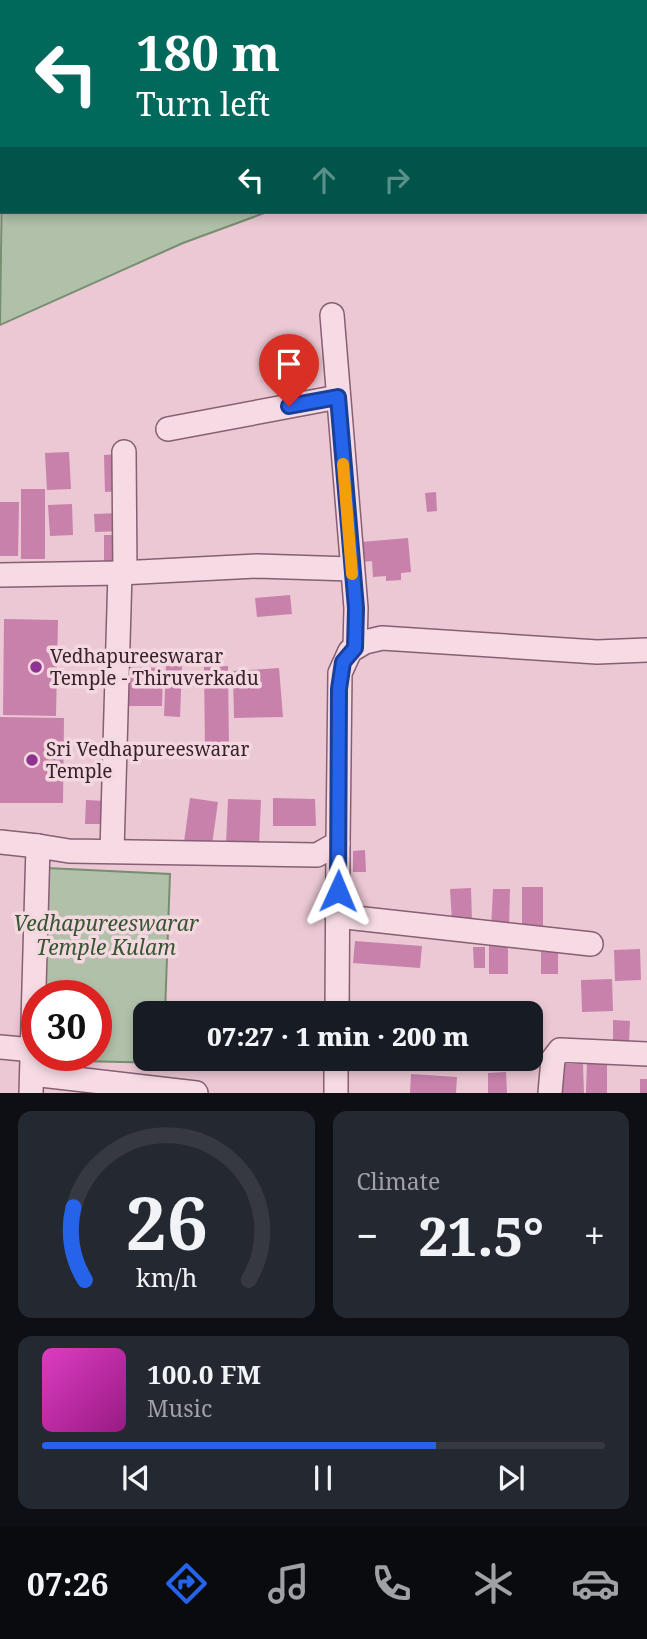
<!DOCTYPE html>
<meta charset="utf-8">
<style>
body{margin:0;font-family:"Noto Serif",serif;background:#242831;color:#f1f3f6;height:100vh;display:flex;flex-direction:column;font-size:26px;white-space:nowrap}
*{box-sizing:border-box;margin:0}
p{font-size:23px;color:#9ea1a6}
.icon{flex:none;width:38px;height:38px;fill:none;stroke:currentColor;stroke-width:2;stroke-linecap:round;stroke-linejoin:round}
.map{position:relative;height:1093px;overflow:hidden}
.sheet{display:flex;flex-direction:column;gap:18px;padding:18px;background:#0d0f14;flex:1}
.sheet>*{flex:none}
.banner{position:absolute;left:0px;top:0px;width:648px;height:214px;box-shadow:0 4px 10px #0003;background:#00695c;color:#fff;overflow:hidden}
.speed{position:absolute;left:21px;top:980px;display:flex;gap:14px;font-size:35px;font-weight:700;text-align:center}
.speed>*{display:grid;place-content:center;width:91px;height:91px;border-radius:50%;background:#171b24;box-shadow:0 4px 10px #0003;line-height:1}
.speed .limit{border:10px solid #d22;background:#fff;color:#111}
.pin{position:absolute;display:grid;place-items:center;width:60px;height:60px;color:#fff;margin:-72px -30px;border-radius:50% 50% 50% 0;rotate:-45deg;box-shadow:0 0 7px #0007}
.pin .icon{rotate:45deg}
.me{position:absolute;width:77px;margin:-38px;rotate:1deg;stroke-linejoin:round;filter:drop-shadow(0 0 5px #0008)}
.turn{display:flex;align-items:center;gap:24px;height:147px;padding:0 21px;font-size:32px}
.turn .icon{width:91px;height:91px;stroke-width:2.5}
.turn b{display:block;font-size:49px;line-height:60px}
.lanes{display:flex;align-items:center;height:66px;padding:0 21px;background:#0003;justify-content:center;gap:35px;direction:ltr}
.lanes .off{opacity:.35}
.big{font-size:52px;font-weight:800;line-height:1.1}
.sheet .tile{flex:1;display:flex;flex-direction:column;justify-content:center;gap:10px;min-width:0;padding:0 24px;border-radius:14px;background:#242831}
.sheet .dial{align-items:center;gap:0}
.dial svg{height:182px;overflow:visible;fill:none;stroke:#363941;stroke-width:7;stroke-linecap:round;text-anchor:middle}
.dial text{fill:#f1f3f6;stroke:none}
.song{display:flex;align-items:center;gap:21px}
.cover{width:84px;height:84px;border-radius:10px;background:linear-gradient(135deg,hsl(310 70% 55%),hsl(310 70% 35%))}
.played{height:7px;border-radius:4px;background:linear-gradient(90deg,#2563eb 70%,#363941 70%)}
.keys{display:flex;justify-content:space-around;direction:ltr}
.heat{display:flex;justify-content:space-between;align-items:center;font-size:38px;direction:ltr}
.sheet .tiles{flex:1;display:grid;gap:18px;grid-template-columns:1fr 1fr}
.tile:last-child{grid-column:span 2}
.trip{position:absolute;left:133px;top:1001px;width:410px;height:70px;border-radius:14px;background:#171b24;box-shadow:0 4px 10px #0003;font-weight:800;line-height:70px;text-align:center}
.tab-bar{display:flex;height:112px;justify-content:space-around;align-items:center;background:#090b0e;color:#9ea1a6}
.tab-bar .icon{width:49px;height:49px}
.tab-bar .on{color:#2563eb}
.tab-bar b{font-size:32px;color:#f1f3f6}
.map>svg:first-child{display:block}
</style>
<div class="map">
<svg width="647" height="1093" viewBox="0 0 647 1093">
<rect width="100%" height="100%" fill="#ebc8d4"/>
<!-- water -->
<g fill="#b0c0a9" stroke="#788e70" stroke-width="2">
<path d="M2 178V212H267L183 243 0 325Z"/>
<path d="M47 868 170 874 165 1013H145V1059H163V1063L39 1060 40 1055H96V996H42Z"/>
</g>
<!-- building -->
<g fill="#c781ab">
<path d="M69 452 71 489 47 490 45 453Z"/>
<path d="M120 454 121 491 105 492 104 455Z"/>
<rect x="21" y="489" width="24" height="70"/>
<path d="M436 492 437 511 427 512 425 493Z"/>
<path d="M0 502H19L18 556H0Z"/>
<path d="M72 504 73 535 50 536 48 505Z"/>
<path d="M122 513 123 531 95 532 94 514Z"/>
<path d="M104 535H121L122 565H104Z"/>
<path d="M408 538 411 572 401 573V580L386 581V576L373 577 372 561 363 562 361 542Z"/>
<path d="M290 595 292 614 257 617 255 598Z"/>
<path d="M4 619 58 620 56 716 3 715Z"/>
<path d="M166 666H182L180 717 164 716Z"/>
<path d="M228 666 229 750H205L204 667Z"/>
<path d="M129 667 163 668 162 706H129Z"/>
<path d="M279 668 283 717 234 718 233 671Z"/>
<path d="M0 717 64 718 63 803H0Z"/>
<path d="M190 798 218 802 212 845 184 842Z"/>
<path d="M273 798 315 799 316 826H273Z"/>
<path d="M228 799 261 800 259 846 226 845Z"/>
<path d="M86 800 106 801 105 824H85Z"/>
<path d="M365 850 366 872H353V851Z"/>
<rect x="522" y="887" width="21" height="41"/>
<path d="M471 888 472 921H452L450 889Z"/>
<path d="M493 889H510L509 930 491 929Z"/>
<path d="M355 941 422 946 420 968 353 963Z"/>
<rect x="489" y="941" width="19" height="33"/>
<path d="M473 947H485V968H474Z"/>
<rect x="541" y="947" width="17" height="27"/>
<path d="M640 949 641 980 615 981 614 950Z"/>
<path d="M612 979 613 1011 582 1012 581 980Z"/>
<path d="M613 1020 630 1021 629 1042 613 1041Z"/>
<path d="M587 1060H607V1093H586Z"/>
<path d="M560 1064H583L584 1093H561Z"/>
<path d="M506 1072 507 1093H488V1073Z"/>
<path d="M411 1074 457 1077 456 1093H410Z"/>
<rect x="640" y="1079" width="7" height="14"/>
</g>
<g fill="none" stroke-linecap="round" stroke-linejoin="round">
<!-- minor casing -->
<g stroke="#865f72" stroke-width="26">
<g id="minor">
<path d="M332 315 356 608 355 647"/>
<path d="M168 429 338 397"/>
<path d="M124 452 125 573"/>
<path d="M0 575 120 573"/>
<path d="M0 842 38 846"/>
<path d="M112 851 120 573 257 566 351 569"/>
<path d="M337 916 591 944"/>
<path d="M337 1013 338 843"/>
<path d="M0 1047 33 1050"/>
<path d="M32 1074 196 1093"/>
<path d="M31 1093 38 846 69 851 317 855 338 843 340 673 350 651 365 642 382 638 597 652 647 650"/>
<path d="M336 1093V1059"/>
<path d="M550 1093 553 1059 560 1050 647 1054"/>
</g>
</g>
<!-- major casing -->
<g stroke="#553245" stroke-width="33">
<g id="major">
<path d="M24 2 29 0"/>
<path d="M0 10H2"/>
</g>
</g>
<!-- minor -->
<use href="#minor" stroke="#f7dbe4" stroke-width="23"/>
<!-- major -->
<use href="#major" stroke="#eba4bb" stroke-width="30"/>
</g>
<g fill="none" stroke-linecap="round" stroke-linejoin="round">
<!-- route casing -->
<g stroke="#184099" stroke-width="18">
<path id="route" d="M289 406 338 397 356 608 355 648 343 662 339 689 338 891"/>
</g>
<!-- route -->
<use href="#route" stroke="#2563eb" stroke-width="12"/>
<!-- slow -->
<path stroke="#f59e0b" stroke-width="12" d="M343 464 352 574"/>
</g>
<!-- markers -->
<g fill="#8e3391" stroke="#f3d8e0" stroke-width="2.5">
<circle cx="36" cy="667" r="7"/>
<circle cx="32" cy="760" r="7"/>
</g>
<g text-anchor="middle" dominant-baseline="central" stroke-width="7" stroke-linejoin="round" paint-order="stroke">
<!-- poi labels -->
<g font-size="19" fill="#38212d" stroke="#f3d8e0" text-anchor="start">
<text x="50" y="656">Vedhapureeswarar<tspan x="50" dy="22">Temple - Thiruverkadu</tspan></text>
<text x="46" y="749">Sri Vedhapureeswarar<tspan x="46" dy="22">Temple</tspan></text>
</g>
<!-- water labels -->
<g font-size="21" font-style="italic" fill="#355631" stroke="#f3d8e0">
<text x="106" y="923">Vedhapureeswarar<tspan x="106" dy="24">Temple Kulam</tspan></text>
</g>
</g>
</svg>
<div class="speed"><div class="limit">30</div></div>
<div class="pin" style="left:289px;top:406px;background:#d93025"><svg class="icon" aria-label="arrive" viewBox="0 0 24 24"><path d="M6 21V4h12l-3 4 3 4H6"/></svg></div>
<svg class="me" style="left:338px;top:891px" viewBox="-20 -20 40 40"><path d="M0-17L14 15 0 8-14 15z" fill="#2563eb" stroke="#fff" stroke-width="4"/></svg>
<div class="trip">07:27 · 1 min · 200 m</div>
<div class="banner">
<div class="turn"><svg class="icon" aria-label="left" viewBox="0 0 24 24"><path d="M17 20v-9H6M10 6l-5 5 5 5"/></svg><div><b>180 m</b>Turn left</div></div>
<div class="lanes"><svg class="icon" aria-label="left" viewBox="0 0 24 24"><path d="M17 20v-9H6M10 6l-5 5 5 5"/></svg><svg class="icon off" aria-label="ahead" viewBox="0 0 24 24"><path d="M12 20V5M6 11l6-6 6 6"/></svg><svg class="icon off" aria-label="right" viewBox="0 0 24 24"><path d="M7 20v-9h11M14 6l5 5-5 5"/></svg></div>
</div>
</div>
<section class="sheet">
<div class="tiles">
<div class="tile dial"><svg viewBox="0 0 100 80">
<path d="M14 69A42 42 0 1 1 86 69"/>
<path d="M14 69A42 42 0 0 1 9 37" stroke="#2563eb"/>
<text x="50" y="56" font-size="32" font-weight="700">26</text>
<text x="50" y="72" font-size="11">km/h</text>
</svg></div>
<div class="tile"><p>Climate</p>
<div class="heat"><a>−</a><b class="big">21.5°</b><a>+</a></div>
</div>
<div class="tile">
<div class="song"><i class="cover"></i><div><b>100.0 FM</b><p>Music</p></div></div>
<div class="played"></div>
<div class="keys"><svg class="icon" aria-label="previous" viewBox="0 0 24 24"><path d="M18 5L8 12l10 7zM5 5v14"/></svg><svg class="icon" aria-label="pause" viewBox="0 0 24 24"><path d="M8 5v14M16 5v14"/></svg><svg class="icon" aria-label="next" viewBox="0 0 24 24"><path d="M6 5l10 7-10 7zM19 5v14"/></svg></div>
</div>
</div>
</section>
<nav class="tab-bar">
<b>07:26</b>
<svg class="icon on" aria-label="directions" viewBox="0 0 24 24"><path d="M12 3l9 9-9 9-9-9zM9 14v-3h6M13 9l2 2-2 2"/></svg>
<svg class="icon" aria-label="music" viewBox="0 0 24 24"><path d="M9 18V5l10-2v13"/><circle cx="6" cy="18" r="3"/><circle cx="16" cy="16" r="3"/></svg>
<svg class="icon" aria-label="phone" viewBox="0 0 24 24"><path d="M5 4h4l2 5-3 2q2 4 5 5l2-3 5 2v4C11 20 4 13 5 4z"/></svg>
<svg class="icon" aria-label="climate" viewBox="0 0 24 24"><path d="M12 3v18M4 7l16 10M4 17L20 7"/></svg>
<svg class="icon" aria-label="car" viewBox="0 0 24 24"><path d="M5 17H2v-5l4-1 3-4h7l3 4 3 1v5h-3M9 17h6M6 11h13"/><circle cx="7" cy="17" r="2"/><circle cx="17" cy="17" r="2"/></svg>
</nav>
